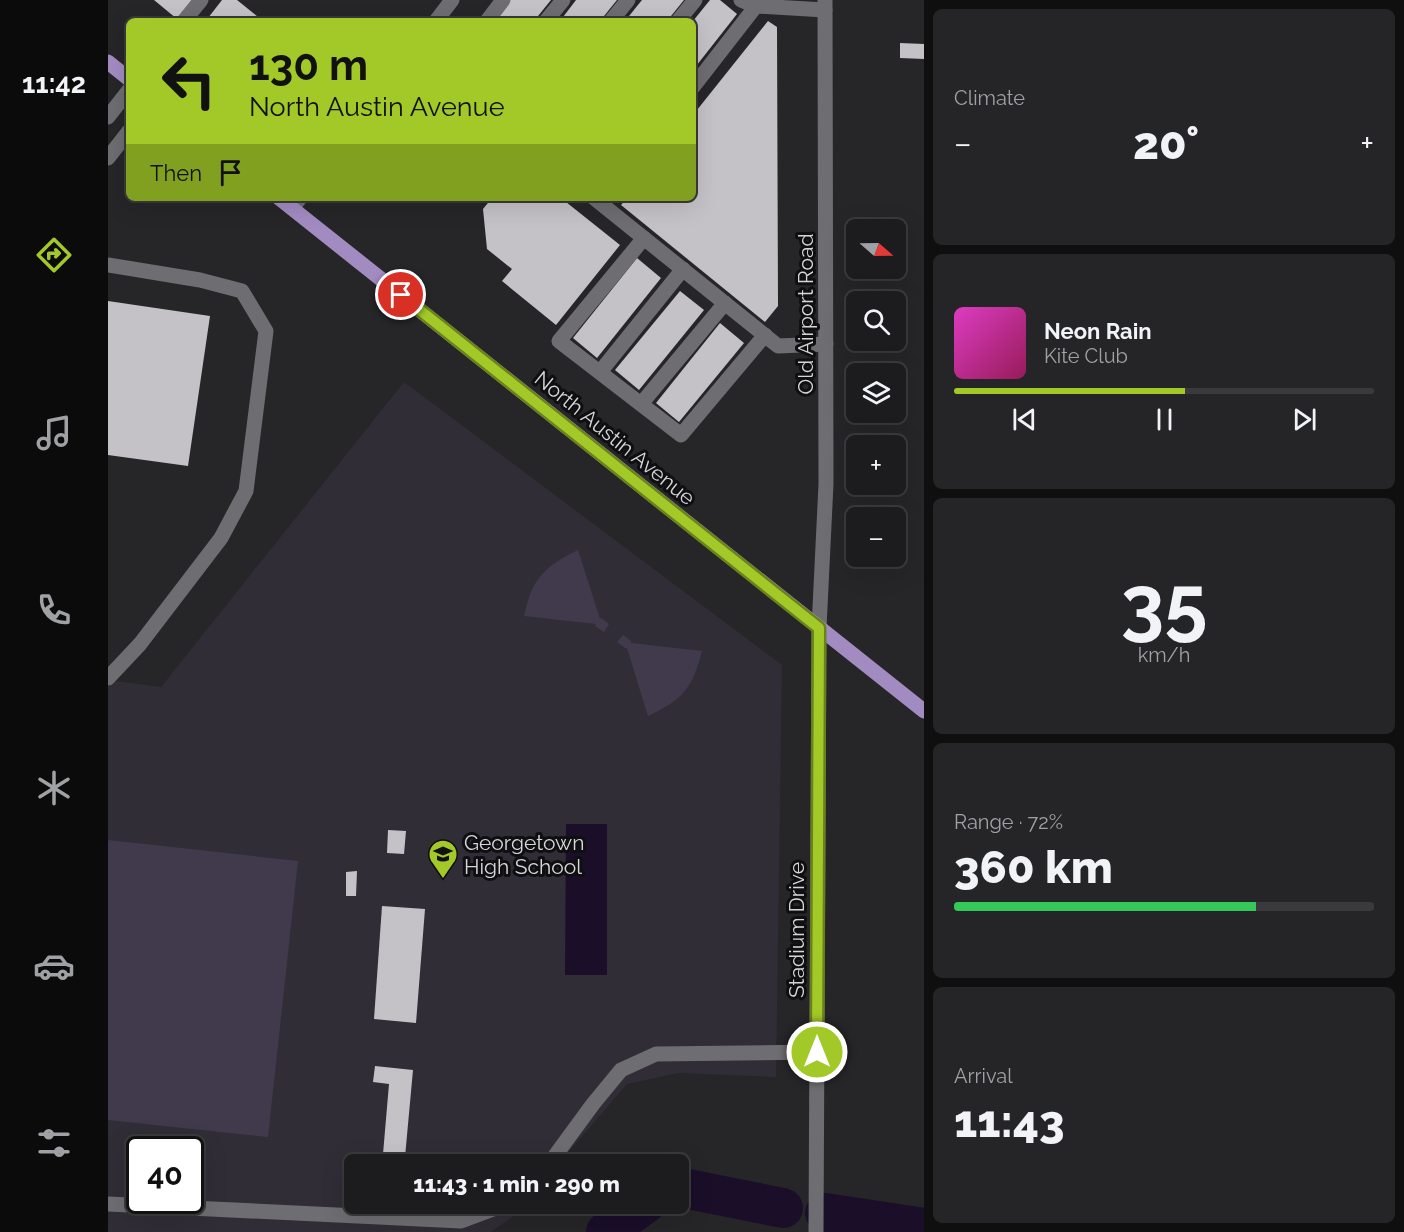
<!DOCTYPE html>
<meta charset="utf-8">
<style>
body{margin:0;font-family:Raleway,sans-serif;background:#252527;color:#f1f3f6;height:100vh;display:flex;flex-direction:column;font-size:22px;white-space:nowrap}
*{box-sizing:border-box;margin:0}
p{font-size:20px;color:#a0a1a4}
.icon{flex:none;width:33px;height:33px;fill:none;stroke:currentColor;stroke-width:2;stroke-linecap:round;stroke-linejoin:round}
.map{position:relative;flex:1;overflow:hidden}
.sheet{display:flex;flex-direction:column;gap:9px;padding:9px;background:#0f0f10;width:480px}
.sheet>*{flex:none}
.guide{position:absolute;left:18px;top:18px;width:570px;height:183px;border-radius:9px;box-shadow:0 6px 24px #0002,0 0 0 2px #3a3a3c;background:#a2c928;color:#111;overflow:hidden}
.needle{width:39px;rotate:110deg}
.fabs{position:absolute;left:738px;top:219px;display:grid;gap:12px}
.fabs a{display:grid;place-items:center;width:60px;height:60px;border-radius:9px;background:#1c1c1e;box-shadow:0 6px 24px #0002,0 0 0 2px #3a3a3c;font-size:30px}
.speed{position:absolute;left:18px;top:1136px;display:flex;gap:12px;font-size:30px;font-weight:700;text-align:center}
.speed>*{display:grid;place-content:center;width:78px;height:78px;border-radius:50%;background:#1c1c1e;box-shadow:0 6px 24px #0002,0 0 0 2px #3a3a3c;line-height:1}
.speed .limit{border:3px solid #111;border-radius:9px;background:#fff;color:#111}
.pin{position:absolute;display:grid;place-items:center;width:51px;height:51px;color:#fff;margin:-26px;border:3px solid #fff;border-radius:50%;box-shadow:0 2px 6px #0007}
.me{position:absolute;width:66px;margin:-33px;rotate:0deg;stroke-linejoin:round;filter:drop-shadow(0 0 4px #0008)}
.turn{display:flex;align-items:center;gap:21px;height:126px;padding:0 24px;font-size:27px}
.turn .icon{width:78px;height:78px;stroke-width:2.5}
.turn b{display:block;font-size:42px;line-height:51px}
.then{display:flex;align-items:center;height:57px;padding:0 24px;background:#0003;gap:12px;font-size:22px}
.big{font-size:45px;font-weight:800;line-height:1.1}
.sheet .card{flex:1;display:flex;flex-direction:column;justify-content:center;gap:9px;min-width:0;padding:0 21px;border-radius:9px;background:#252527}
.sheet .dial{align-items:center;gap:0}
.dial b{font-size:78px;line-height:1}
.song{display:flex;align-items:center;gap:18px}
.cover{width:72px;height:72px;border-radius:9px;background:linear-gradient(135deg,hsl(310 70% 55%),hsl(330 70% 35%))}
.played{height:6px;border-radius:3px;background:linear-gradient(90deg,#a2c928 55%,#3a3a3c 55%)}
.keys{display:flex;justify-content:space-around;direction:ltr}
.heat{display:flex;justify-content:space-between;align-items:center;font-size:33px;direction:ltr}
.charge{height:9px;border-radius:4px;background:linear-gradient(90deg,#34c759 72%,#3a3a3c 0)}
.trip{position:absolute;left:236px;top:1154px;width:345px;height:60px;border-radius:9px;background:#1c1c1e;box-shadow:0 6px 24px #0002,0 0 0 2px #3a3a3c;font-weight:800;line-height:60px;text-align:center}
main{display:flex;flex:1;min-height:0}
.tabs{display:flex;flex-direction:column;width:108px;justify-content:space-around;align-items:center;background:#0b0b0c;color:#a0a1a4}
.tabs .icon{width:42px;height:42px}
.tabs .active{color:#a2c928}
.tabs b{font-size:27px;color:#f1f3f6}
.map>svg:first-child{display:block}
</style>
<main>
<nav class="tabs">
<b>11:42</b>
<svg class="icon active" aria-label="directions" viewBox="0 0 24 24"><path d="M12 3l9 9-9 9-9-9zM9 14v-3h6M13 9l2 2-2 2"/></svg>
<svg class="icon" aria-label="music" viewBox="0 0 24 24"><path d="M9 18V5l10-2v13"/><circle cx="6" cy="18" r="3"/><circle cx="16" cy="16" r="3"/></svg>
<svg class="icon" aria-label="phone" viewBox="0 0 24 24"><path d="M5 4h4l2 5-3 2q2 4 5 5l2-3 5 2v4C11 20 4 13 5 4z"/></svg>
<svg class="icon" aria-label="climate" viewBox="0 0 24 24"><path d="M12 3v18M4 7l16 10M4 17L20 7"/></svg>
<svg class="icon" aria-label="car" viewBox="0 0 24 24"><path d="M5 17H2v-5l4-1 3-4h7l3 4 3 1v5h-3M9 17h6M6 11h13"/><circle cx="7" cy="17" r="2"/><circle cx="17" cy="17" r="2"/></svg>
<svg class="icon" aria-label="filters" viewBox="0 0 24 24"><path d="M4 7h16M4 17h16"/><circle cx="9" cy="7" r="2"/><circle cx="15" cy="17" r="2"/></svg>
</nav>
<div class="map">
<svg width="816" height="1232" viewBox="0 0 816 1232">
<rect width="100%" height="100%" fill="#262528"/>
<!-- built -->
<path fill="#312d36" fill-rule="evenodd" d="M296 382 674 665 668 1077 570 1073 519 1084 450 1164H246V1203H420L418 1207 383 1232H0V680L53 687ZM32 1149H82V1200H32Z"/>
<!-- green -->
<g fill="#413a4d">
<path d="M470 550 492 619 493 618 501 624 496 632 487 626 488 624 416 616C418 608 420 599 423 592 433 570 449 560 470 550Z"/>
<path d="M515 635 523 641V643L594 651C584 688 576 699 540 716L519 648H517L509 642Z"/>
<path d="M0 840 190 861 160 1137 0 1120Z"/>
</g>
<!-- water -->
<path fill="#1a0e29" d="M458 824H499V975H457Z"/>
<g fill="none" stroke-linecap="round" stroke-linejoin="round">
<!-- river -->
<g stroke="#1a0e29" stroke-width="40">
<path d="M570 1187 675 1208"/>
<path d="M717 1213 816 1228"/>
<path d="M498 1232 538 1203"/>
</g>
</g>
<!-- building -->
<g fill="#c4c2c7">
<path d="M46 0H84L69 19Z"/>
<path d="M114 0H129L155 21H103L100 18Z"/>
<path d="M402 0H443L426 21H386Z"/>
<path d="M468 0H509L492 21H452Z"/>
<path d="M534 0H576L559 21H517Z"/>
<path d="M602 0H612L629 14 585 70V21Z"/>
<path d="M660 21 669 27 670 306 657 322 513 205 519 198H585V115Z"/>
<path d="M792 43 816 44V59L792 58Z"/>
<path d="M384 198H400L404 201 406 198H453L512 245 448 325 394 281 404 269 379 249 375 209Z"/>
<path d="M529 258 553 278 489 358 465 338Z"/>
<path d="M572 291 596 310 531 390 507 370Z"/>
<path d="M0 301 102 316 80 466 0 455Z"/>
<path d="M612 323 636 343 571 422 548 403Z"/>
<path d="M280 830 298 831 296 854 279 853Z"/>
<path d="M249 871 248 896H238V872Z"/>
<path d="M274 906 317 909 308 1023 266 1019Z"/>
<path d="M267 1066 305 1070 297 1157 275 1154 281 1084 265 1082Z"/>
</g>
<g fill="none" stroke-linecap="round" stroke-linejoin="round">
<!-- minor -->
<g stroke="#6e6d71" stroke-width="15">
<path d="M633 0 648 6 717 10"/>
<path d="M76 21 93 0"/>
<path d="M328 21 344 0"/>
<path d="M379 21 395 0"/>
<path d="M438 21 455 0"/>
<path d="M503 21 520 0"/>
<path d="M570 21 587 0"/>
<path d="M585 87 648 6"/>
<path d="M0 117 21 90"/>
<path d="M0 158 21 131"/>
<path d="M486 198 670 346 718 344"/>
<path d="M184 208 192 198"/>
<path d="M536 238 451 341 573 435 657 335"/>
<path d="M0 265 92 280 134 291 158 331 138 491 113 538 32 644 0 678"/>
<path d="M492 372 575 269"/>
<path d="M533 404 617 303"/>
<path d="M441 1164 485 1104 513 1070 548 1054 709 1052"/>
<path d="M0 1204 353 1221 388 1208 394 1203"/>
<path d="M708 1232 711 628 718 484 717 0"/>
</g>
<!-- major -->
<g stroke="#a28bc1" stroke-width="15">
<path d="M0 62 21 79"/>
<path d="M171 198 816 711"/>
</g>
</g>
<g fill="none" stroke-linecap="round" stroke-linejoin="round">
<!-- route casing -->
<g stroke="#69831a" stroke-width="15">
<path id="route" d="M293 295 711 628 709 1052"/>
</g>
<!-- route -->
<use href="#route" stroke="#a2c928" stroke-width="10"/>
</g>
<!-- icons -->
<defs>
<g id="school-pin" transform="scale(1.5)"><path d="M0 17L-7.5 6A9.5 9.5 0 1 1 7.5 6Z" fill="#a2c928" stroke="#0f0e10"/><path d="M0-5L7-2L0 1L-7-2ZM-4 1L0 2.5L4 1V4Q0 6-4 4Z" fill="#111"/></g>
</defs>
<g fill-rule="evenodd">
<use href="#school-pin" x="335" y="854"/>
</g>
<g text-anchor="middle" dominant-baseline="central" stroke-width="6" stroke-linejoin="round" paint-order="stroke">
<!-- street labels -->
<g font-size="21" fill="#d6d5d8" stroke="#0f0e10">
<text transform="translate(697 314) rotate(-90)">Old Airport Road</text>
<text transform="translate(507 438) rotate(39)">North Austin Avenue</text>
<text transform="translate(688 930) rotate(-90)">Stadium Drive</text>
</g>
<!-- poi labels -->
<g font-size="21" fill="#d6d5d8" stroke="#0f0e10" text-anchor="start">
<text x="356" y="842">Georgetown<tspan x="356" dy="24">High School</tspan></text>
</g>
</g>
</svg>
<div class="fabs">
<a><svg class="needle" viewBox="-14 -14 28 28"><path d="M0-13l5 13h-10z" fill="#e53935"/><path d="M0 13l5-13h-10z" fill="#a0a1a4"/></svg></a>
<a><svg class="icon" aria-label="search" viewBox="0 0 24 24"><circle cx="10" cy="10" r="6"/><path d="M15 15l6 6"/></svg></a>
<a><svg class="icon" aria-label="layers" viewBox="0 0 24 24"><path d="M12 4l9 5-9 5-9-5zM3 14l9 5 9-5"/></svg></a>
<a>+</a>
<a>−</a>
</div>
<div class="speed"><div class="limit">40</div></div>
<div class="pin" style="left:293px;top:295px;background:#d93025"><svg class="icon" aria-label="arrive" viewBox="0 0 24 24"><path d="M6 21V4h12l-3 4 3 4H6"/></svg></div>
<svg class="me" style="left:709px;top:1052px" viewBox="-20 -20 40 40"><circle r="17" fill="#a2c928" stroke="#fff" stroke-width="3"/><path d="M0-11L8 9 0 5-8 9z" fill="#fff"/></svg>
<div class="trip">11:43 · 1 min · 290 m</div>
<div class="guide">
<div class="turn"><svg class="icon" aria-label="left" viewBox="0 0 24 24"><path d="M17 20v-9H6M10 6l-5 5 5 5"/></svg><div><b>130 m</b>North Austin Avenue</div></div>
<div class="then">Then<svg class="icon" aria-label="arrive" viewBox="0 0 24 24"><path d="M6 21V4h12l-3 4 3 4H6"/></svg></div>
</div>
</div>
<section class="sheet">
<div class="card"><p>Climate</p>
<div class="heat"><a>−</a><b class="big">20°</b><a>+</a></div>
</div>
<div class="card">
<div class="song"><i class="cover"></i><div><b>Neon Rain</b><p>Kite Club</p></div></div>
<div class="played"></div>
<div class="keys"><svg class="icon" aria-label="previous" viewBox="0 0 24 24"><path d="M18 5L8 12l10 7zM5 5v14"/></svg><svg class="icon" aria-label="pause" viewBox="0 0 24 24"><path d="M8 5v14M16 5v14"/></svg><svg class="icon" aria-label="next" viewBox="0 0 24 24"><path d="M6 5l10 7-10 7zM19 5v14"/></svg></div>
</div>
<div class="card dial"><b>35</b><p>km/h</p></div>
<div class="card"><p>Range · 72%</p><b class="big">360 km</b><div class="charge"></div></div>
<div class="card"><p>Arrival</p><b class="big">11:43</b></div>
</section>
</main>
